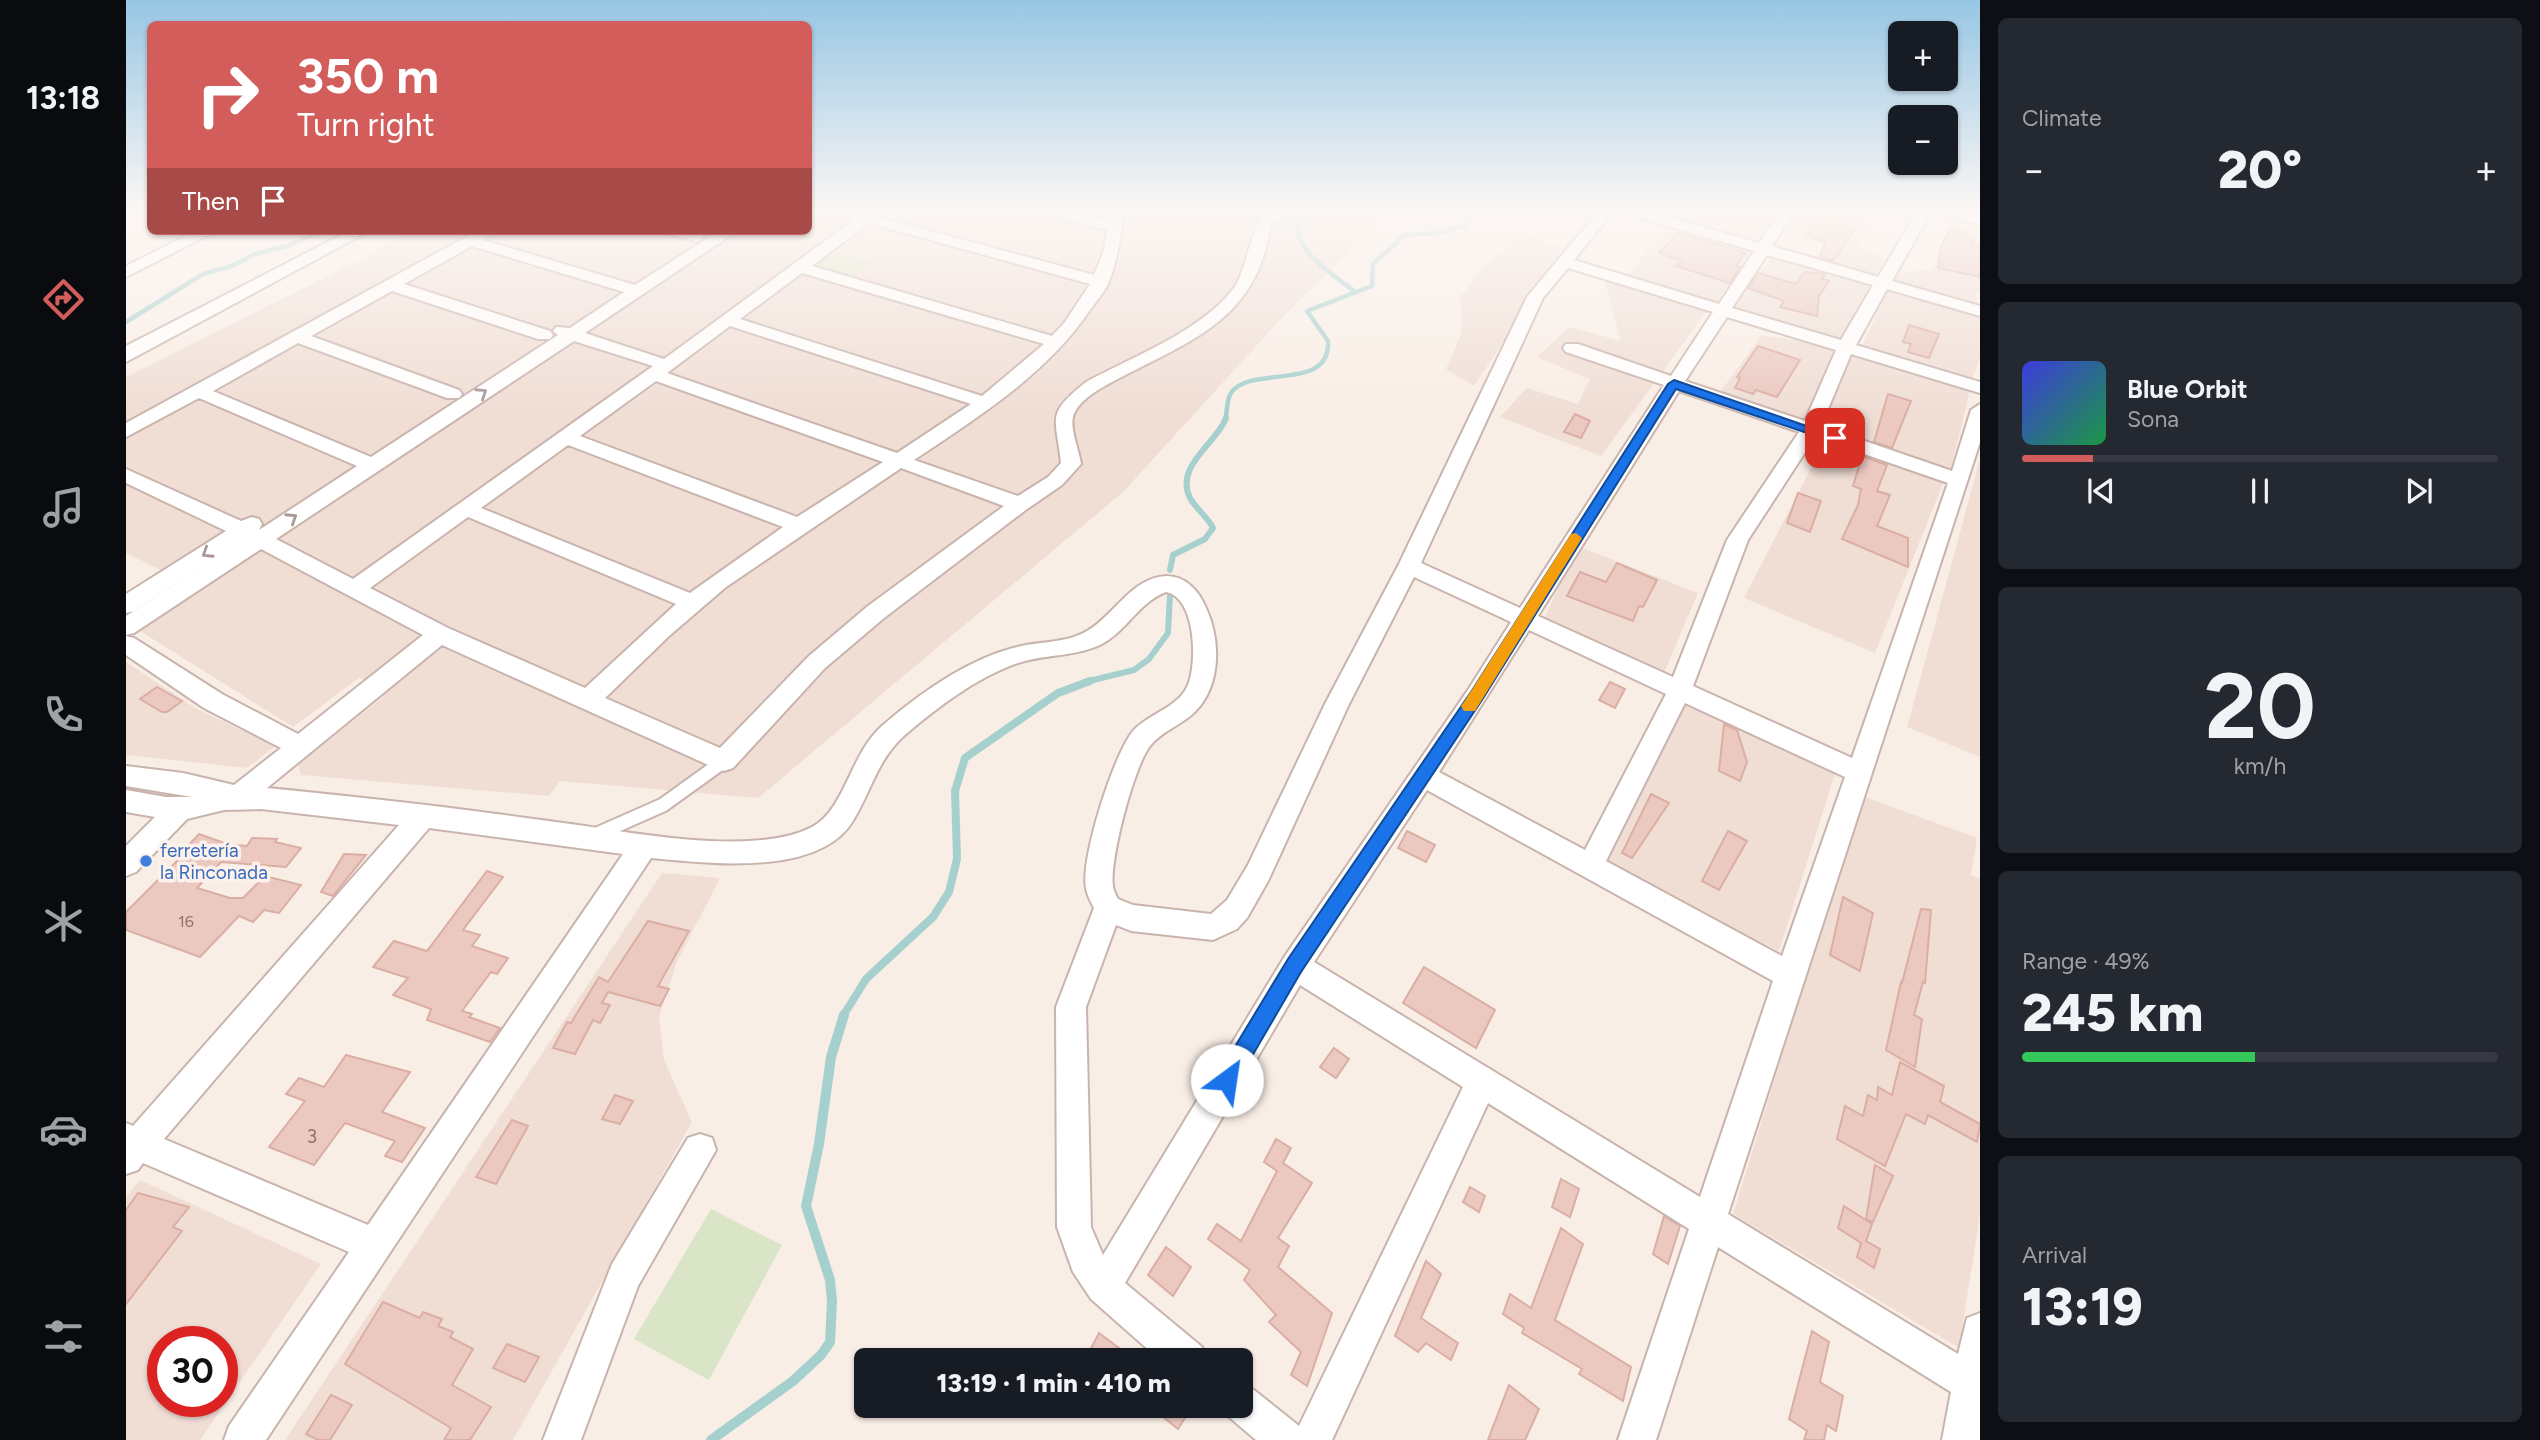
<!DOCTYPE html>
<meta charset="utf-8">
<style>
body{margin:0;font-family:Figtree,sans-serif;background:#242831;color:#f1f3f6;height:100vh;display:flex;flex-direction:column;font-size:26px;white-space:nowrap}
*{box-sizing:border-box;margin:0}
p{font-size:23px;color:#9ea1a6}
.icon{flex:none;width:38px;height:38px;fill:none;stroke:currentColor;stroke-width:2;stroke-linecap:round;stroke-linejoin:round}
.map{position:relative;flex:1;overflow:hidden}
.drawer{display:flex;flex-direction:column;gap:18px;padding:18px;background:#0d0f14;width:560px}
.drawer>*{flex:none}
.top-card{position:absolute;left:21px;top:21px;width:665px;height:214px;border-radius:10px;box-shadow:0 2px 5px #0004;background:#d35d5b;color:#fff;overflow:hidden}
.fabs{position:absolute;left:1762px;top:21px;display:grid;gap:14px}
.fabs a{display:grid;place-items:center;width:70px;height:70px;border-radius:10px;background:#171b24;box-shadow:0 2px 5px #0004;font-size:35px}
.speed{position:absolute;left:21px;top:1326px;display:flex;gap:14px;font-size:35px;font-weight:700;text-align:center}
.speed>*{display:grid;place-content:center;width:91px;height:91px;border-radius:50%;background:#171b24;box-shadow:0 2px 5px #0004;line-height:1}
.speed .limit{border:10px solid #d22;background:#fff;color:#111}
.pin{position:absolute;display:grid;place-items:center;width:60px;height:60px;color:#fff;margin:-30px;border-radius:14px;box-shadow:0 4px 10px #0006}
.me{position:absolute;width:77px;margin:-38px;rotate:31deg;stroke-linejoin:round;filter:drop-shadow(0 0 5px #0008)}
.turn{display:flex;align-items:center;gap:24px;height:147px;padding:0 35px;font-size:32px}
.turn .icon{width:91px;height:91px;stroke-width:2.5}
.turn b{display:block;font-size:49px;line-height:60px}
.then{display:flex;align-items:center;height:66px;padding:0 35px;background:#0003;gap:14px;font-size:26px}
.big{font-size:52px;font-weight:800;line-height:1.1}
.drawer .widget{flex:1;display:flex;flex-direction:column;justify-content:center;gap:10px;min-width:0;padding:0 24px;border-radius:10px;background:#242831}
.drawer .dial{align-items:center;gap:0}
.dial b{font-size:91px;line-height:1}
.song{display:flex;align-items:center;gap:21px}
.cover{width:84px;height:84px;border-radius:10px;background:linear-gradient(135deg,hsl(240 70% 55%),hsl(140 70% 35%))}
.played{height:7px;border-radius:4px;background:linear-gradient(90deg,#d35d5b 15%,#363941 15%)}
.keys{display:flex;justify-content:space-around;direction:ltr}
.heat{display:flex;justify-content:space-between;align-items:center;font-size:38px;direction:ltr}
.charge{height:10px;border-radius:5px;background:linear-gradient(90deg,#34c759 49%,#363941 0)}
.trip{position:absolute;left:728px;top:1348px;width:399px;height:70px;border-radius:10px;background:#171b24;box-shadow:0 2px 5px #0004;font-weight:800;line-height:70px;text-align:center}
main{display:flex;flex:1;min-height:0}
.tab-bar{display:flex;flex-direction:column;width:126px;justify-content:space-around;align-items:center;background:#090b0e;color:#9ea1a6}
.tab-bar .icon{width:49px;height:49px}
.tab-bar .selected{color:#d35d5b}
.tab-bar b{font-size:32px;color:#f1f3f6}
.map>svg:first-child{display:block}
</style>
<main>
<nav class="tab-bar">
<b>13:18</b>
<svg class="icon selected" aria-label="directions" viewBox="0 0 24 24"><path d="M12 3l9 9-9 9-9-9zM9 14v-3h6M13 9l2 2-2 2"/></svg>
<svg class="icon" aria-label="music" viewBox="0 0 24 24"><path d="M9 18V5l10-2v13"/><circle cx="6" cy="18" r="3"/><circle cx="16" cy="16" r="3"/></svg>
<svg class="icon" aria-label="phone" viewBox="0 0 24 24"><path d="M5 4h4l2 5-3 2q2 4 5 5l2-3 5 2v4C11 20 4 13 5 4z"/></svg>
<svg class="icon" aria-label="climate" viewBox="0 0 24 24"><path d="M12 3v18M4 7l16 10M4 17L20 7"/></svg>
<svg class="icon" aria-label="car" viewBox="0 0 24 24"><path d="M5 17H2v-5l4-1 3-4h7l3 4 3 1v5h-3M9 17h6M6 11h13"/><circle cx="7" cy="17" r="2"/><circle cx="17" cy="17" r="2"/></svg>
<svg class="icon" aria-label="filters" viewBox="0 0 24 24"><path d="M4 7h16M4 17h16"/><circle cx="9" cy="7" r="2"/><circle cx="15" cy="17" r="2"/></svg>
</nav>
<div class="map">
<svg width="1854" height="1440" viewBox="0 0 1854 1440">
<rect width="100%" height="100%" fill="#f9eee6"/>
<!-- residential -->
<g fill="#f0ded5" fill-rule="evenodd">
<path d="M683 212H1264L1154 320 997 492 632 798 434 781 423 796 175 775 172 765 258 696 234 677 167 727 14 631 76 590 0 553V377L234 260 284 231H682Z"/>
<path d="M1553 212H1650L1630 242 1549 217Z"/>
<path d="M1674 212H1744L1733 247 1759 258 1749 277 1687 258 1697 245 1656 234Z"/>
<path d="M1826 218 1854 225V292L1849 294 1854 315V359L1846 379 1736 346 1769 274 1807 268Z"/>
<path d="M1538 228 1625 250 1591 302 1501 277Z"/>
<path d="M1400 234 1434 247 1428 265 1348 386 1320 369 1336 332 1334 298 1354 269Z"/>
<path d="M1647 256 1745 283 1711 344 1606 310Z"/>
<path d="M1478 279 1580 312 1475 456 1374 417 1401 388 1452 404 1464 379 1411 357 1443 327 1495 341Z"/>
<path d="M1636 335 1704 346 1710 354 1677 421 1610 401 1595 391Z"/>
<path d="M1725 355 1844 390 1824 472 1695 430Z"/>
<path d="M1700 439 1818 481 1749 653 1618 598Z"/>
<path d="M1854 459V757L1781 727Z"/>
<path d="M1451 546 1572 593 1538 673 1418 619Z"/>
<path d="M0 662 71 709 149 746 121 768 0 755Z"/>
<path d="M1560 701 1710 771 1653 951 1480 866Z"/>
<path d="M1736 796 1851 838 1845 875 1854 879V1215L1833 1348 1607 1214Z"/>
<path d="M536 873 594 878 550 964 533 1017 538 1060 566 1122 387 1440H159Z"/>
<path d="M14 1180 195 1264 74 1440H0V1197ZM37 1342H96V1402H37Z"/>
</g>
<!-- green -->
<g fill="#d9e5c6">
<path d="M709 252 746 262 728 276 691 265Z"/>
<path d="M585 1209 656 1245 583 1380 508 1339Z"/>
</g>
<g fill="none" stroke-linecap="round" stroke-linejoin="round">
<!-- stream-far3 -->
<g stroke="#a5d0ce" stroke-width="4.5">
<path d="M1172 212C1162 249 1203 271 1228 291"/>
<path d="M0 322 77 274 106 266 129 254 162 246 194 231"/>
<path d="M1099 419C1102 411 1100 400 1105 393 1124 364 1205 393 1202 341L1181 311 1246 286 1247 264 1279 235 1312 233 1340 225 1342 219 1338 212"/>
</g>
<!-- stream-far2 -->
<g stroke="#a5d0ce" stroke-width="6">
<path d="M1044 570 1047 555 1079 539 1087 528C1081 516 1070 509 1064 498 1048 466 1091 443 1100 418"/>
<path d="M959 682 1008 670 1023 659 1042 633 1044 595"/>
</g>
<!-- stream-far1 -->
<path stroke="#a5d0ce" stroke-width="8" d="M717 1016 740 979 807 917 823 892 831 859 829 791 839 758 932 693 964 681"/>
<!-- stream -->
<path stroke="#a5d0ce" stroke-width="10" d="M585 1440 667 1381 695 1355 704 1342 706 1301 704 1280 680 1206 693 1144 705 1057 718 1015"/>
</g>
<!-- building -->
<g fill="#ebc9c1" stroke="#dbaea4" stroke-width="2">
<path d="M1688 213 1734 222 1707 261 1694 257 1699 242 1681 236Z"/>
<path d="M1824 229 1841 233 1839 239 1848 241 1847 245 1854 246V277L1812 268 1815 247Z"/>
<path d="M1552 232 1619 253 1610 266 1614 267 1604 283 1550 266 1555 261 1533 253Z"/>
<path d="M1679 272 1699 274 1696 279 1703 281 1693 296 1691 316 1654 307 1658 301 1622 288 1632 273 1670 284Z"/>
<path d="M1783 325 1813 334 1803 358 1782 352 1785 344 1777 342Z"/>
<path d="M1632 346 1674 360 1651 397 1630 390 1627 394 1609 388 1614 378 1611 377Z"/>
<path d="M1762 394 1785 401 1766 448 1748 442Z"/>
<path d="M1449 414 1464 421 1455 438 1438 432Z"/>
<path d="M1736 456 1761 465 1751 491 1764 495 1751 526 1782 538V567L1716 539 1732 505 1735 489 1727 486Z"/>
<path d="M1672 493 1695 501 1684 532 1661 523Z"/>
<path d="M1491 563 1531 580 1517 607 1513 606 1507 621 1441 596 1454 572 1480 582Z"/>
<path d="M1484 682 1499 689 1489 708 1473 700Z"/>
<path d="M31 687 56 701 41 712H36L14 699Z"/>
<path d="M1598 724 1611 730 1621 762 1614 781 1593 771Z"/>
<path d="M1525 794 1543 803 1506 858 1496 853Z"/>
<path d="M1281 831 1309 845 1300 862 1272 848Z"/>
<path d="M1602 831 1621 841 1593 890 1576 881Z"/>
<path d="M73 834 101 844 121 846 126 838 151 839 149 842 175 848 160 867 95 862 71 888 104 898H117L139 876 175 885 153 913 138 910 127 922 113 916 74 957 0 930V912L61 851 58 850Z"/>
<path d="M218 854 240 855 207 896 195 892Z"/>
<path d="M361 871 377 877 337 930 354 935 346 946 382 958 371 974 365 972 336 1011 346 1014 343 1017 374 1028 364 1042 301 1020 305 1009 267 995 282 978 247 967 268 941 301 951Z"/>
<path d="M1717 897 1747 913 1734 971 1704 955Z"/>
<path d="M1795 909 1805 910 1799 983 1797 982 1788 1015 1796 1019 1789 1067 1760 1050 1775 982 1776 983Z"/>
<path d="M522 921 563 931 532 986 543 989 534 1006 482 992 476 1003 484 1005 474 1023 467 1020 449 1054 427 1048 441 1022 445 1023 473 977 482 982Z"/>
<path d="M1298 967 1369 1010 1350 1048 1277 1003Z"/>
<path d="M1208 1048 1223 1059 1210 1078 1194 1067Z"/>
<path d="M220 1055 284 1072 256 1112 299 1128 276 1162 259 1156 269 1141 219 1123 188 1165 143 1147 179 1101 160 1094 173 1078 198 1087Z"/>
<path d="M1774 1062 1818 1086 1814 1102 1854 1124 1851 1142 1802 1115 1799 1124 1780 1114 1759 1166 1711 1139 1719 1106 1737 1116 1742 1095 1751 1100 1752 1087 1766 1095Z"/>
<path d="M489 1095 507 1101 494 1124 476 1119Z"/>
<path d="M386 1120 402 1126 370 1184 350 1177Z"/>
<path d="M1150 1139 1165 1148 1157 1163 1186 1183 1152 1238 1163 1246 1152 1267 1206 1313 1181 1386 1165 1375 1175 1352 1143 1322 1150 1315 1118 1280 1124 1270 1082 1239 1091 1224 1115 1241 1151 1171 1138 1162Z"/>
<path d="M1749 1165 1767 1176 1747 1222 1740 1219Z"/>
<path d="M1435 1179 1453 1189 1444 1217 1426 1207Z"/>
<path d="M1344 1187 1359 1196 1353 1212 1337 1202Z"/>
<path d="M12 1193 63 1207 47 1227 56 1231 0 1304V1210Z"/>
<path d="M1718 1206 1746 1224 1740 1241 1754 1249 1748 1268 1731 1257 1735 1243 1712 1228Z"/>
<path d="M1538 1216 1554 1226 1542 1264 1527 1254Z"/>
<path d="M1435 1228 1457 1244 1429 1320 1505 1367 1497 1401 1453 1374 1456 1369 1396 1333 1398 1328 1377 1314 1384 1294 1405 1308Z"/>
<path d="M1040 1247 1065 1267 1047 1296 1022 1275Z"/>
<path d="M1300 1261 1315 1274 1295 1318 1332 1343 1325 1360 1300 1343 1292 1352 1269 1336Z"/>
<path d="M257 1302 294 1318 297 1312 316 1319 312 1326 327 1332 324 1337 347 1349 326 1385 365 1407 344 1440H318L325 1428 219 1364Z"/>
<path d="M1686 1331 1703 1342 1694 1382 1717 1396 1710 1431 1701 1425 1698 1440H1678L1681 1431 1663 1419Z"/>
<path d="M973 1333 1009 1360H959Z"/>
<path d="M381 1344 413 1357 399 1382 367 1368Z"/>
<path d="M1383 1385 1413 1409 1399 1440H1362Z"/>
<path d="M205 1395 226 1405 204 1440H192L180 1434Z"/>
<path d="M1022 1405H1067L1052 1429Z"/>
</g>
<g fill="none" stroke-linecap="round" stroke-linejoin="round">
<!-- lane casing -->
<g stroke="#c9b4ad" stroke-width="17">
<path id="lane" d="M469 835 537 805 598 761"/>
</g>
<!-- street casing -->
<g stroke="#c9b4ad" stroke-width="4">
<g id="street">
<path d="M712 212H756L752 217 968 275 977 253 981 230 923 215 921 212H944L982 221 984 212H998C995 236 991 262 982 284 978 292 970 302 964 310 920 375 852 417 788 460L892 496 922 477 935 463C930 416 919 415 960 382 1006 357 1076 331 1108 288 1121 270 1126 219 1142 212 1150 209 1166 211 1174 212L1172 215 1153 219 1144 226C1132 321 1061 342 986 382 973 389 951 401 947 417 944 430 953 450 955 464L936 485 901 509 758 618 699 668 607 768 598 771 589 768 316 645 141 788C194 793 248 799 300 805 351 811 401 818 452 825 513 834 631 856 686 827 719 810 724 754 756 726 793 694 839 661 887 648 910 641 940 644 961 631 988 616 1005 578 1040 576 1060 576 1073 591 1080 608 1096 643 1095 692 1063 717 1050 727 1034 733 1024 746 1008 766 983 861 987 886 987 890 990 895 992 899L1007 905 1085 914 1101 900 1122 865 1199 704 1272 566 1401 297 1472 212H1487L1448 260 1593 304 1628 251 1504 215 1502 212H1524L1633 243 1654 212H1668L1646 246 1752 277 1791 212H1805L1766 281 1854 306V316L1761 289 1730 345 1854 382V393L1725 354 1695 426 1826 471 1845 410 1854 404V442L1602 1214 1832 1354 1841 1318 1854 1313V1440H1816L1825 1392 1592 1247 1530 1440H1492L1563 1229 1362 1103 1206 1440H1130L1102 1416 1097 1405H1115V1384L1128 1390 1173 1426 1337 1087 1174 985 999 1283 1076 1347 1081 1360H1034L965 1299 947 1272 931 1227 930 1007 968 908C965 902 961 895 960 888 954 859 988 754 1007 731 1022 714 1051 708 1061 687 1072 665 1070 597 1040 592 1013 602 1000 632 974 645 948 657 919 654 892 663 851 677 812 707 780 734 752 758 746 789 728 819 695 878 581 863 525 858L140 1440H98L103 1426 223 1252 17 1163 12 1170 0 1174V1123L7 1126 273 825 135 809 98 810 61 819 10 872 0 876V846L29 817 0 812V790L40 797H66L0 786V766L57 773 108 785 155 748 78 708 0 655V636L8 638 96 694 172 734 297 635 135 549 8 633 0 635V616L118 540 8 611 0 613V594L100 531 0 483V469L115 521 126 517 133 519 136 524 133 530 231 466 73 398 0 437V423L351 231H370L357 240 509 285 593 231H611L459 333 538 359 729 219 714 215ZM743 223 964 284 939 322 926 336 686 266ZM346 246 498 292 444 328 430 327 427 331 432 335 245 457 87 391 172 343 321 398H333L336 394 333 390 185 336 266 291 412 339H424L427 335 424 331 278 284ZM1641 255 1747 285 1715 340 1606 308ZM1442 268 1587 312 1545 376 1452 344H1440L1437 348 1440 352 1538 385 1394 608 1295 563 1417 298ZM676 273 918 344 856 396 614 319ZM1601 317 1710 350 1679 421 1559 381ZM604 326 845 404 771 453 541 373ZM448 341 527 366 227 579 150 539ZM530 381 757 462 671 517 454 436ZM1553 391 1673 432 1601 540 1547 677 1412 616ZM1689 437 1822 483 1726 758 1567 686 1622 540ZM442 445 657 527 564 593 355 508ZM775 468 878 506 742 606 683 656 594 748 479 698 543 636 600 587ZM342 517 550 604 459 688 322 628 244 588ZM1288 577 1385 622 1342 690 1159 956 977 1255 965 1227 960 1007 990 925 1005 931 1087 940 1111 929 1121 918 1142 881 1223 704ZM1403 630 1540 694 1459 850 1313 772ZM1559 703 1719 777 1656 956 1480 861ZM1301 790 1647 981 1574 1197 1188 962ZM303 828 497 854 242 1225 38 1139Z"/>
<path d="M1811 212H1837L1854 216V224L1813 215Z"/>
<path d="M70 231H90L0 277V266Z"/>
<path d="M223 231H243L0 362V346Z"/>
<path d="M541 231H566L579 237 571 242 544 234Z"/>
<path d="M574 1134 586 1138 590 1150 512 1286 455 1440H417L486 1264 562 1138Z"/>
</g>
</g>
<!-- lane -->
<use href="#lane" stroke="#fff" stroke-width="13"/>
<!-- street -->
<use href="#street" fill="#fff" fill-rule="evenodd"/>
</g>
<!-- one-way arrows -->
<defs><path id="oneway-chevron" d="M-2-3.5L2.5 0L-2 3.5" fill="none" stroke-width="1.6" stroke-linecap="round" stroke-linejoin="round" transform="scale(1.75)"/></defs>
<g stroke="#a99895">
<use href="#oneway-chevron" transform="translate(356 393) rotate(-33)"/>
<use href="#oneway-chevron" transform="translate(166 518) rotate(-33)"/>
<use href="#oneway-chevron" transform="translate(81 553) rotate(147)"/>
</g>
<!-- sky -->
<linearGradient id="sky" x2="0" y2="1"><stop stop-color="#97c6e4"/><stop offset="0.51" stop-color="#fcf7f4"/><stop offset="1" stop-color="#fcf7f4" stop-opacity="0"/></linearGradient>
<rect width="1854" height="413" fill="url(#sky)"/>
<!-- route -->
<path fill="#1a73e8" stroke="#114b97" stroke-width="2" d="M1548 380 1715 438 1709 442 1705 441 1550 389 1356 700 1175 972 1108 1087 1101 1090 1093 1087 1090 1080 1093 1073 1162 959 1345 692 1542 384Z"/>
<!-- slow -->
<path fill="#f59e0b" d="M1450 533 1456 538 1349 711H1338L1335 706 1338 702 1445 534Z"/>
<!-- markers -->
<circle fill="#3f7fe0" stroke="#fcf2eb" stroke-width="2.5" cx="20" cy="861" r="7"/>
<g text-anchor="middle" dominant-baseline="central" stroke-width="7" stroke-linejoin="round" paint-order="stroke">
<!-- number labels -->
<g font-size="16" fill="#8e706b">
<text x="60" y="921">16</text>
</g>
<!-- shop labels -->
<g font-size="19" fill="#366cbe" stroke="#fcf2eb" text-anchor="start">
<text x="34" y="850">ferretería<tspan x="34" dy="22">la Rinconada</tspan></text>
</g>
<!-- near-number labels -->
<g font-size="19" fill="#8e706b">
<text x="186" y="1136">3</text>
</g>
</g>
</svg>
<div class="fabs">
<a>+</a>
<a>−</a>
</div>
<div class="speed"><div class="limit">30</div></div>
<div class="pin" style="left:1709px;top:438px;background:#d93025"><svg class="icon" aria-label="arrive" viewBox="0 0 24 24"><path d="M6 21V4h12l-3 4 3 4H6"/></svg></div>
<svg class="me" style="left:1101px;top:1080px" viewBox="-20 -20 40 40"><circle r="19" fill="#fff"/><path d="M0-13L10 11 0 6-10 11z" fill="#1a73e8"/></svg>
<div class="trip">13:19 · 1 min · 410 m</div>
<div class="top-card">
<div class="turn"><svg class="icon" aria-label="right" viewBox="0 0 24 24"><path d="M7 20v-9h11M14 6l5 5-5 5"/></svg><div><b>350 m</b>Turn right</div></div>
<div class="then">Then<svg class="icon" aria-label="arrive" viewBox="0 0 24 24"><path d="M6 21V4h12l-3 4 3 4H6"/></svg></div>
</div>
</div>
<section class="drawer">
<div class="widget"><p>Climate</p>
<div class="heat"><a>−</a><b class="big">20°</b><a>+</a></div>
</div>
<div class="widget">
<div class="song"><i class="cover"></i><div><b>Blue Orbit</b><p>Sona</p></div></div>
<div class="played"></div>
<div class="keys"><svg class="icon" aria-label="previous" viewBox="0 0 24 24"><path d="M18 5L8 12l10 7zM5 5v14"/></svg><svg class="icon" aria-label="pause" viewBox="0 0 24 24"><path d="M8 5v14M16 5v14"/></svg><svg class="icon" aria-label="next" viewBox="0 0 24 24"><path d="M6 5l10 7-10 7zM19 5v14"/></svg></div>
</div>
<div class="widget dial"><b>20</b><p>km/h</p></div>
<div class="widget"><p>Range · 49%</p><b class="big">245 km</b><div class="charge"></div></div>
<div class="widget"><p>Arrival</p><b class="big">13:19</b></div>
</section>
</main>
